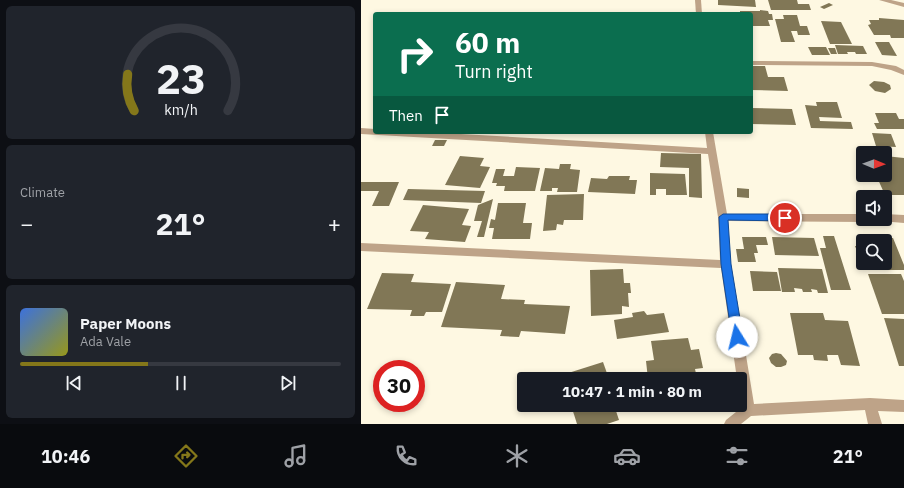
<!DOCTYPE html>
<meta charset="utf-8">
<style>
body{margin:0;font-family:"IBM Plex Sans",sans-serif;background:#20242c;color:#f1f3f6;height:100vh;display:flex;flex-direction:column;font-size:15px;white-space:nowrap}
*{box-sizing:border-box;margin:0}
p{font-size:13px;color:#9ea1a6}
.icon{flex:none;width:22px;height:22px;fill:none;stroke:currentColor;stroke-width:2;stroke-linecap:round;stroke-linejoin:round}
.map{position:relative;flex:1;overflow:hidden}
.details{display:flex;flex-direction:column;gap:6px;padding:6px;background:#0d0f14;width:361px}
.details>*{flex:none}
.hud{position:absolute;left:12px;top:12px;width:380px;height:122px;border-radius:4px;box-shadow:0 2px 6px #0003;background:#0b6e4f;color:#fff;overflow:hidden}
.needle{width:26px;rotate:91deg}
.fabs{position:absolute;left:495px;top:146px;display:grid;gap:8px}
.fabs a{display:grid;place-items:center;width:36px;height:36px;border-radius:4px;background:#171b24;box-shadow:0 2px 6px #0003;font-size:20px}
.speed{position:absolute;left:12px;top:360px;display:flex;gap:8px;font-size:20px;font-weight:700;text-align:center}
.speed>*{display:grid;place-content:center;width:52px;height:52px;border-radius:50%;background:#171b24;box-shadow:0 2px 6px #0003;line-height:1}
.speed .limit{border:6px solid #d22;background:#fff;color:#111}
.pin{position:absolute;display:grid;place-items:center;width:34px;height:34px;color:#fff;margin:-17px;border:2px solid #fff;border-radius:50%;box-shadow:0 1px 4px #0007}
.me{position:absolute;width:44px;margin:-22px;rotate:351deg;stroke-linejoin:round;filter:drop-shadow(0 0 3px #0008)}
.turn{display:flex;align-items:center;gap:14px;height:84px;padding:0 16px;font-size:18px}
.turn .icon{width:52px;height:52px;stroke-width:2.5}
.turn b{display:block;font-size:28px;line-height:34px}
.then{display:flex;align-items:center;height:38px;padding:0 16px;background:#0003;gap:8px;font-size:15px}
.big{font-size:30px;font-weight:700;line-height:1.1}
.details .card{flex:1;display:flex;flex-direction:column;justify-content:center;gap:6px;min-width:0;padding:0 14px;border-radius:6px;background:#20242c}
.details .dial{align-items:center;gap:0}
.dial svg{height:104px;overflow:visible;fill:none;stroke:#363941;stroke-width:7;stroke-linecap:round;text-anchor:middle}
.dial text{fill:#f1f3f6;stroke:none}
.song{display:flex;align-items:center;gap:12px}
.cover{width:48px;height:48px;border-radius:6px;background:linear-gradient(135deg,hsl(220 70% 55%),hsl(60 70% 35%))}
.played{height:4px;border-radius:2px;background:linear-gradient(90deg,#84771a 40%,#363941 40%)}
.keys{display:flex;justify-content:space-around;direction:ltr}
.heat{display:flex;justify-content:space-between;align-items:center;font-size:22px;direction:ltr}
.trip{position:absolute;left:156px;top:372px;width:230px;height:40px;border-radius:4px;background:#171b24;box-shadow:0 2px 6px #0003;font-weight:700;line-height:40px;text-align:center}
.dock{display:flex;height:64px;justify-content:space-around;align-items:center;background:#090b0e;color:#9ea1a6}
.dock .icon{width:28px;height:28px}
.dock .current{color:#84771a}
.dock b{font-size:18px;color:#f1f3f6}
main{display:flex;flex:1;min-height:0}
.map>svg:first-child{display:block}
</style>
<main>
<section class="details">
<div class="card dial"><svg viewBox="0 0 100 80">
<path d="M14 69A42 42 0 1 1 86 69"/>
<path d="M14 69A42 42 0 0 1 9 41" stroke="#84771a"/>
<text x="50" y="56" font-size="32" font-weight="700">23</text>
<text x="50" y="72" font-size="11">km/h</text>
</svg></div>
<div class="card"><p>Climate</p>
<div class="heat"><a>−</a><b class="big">21°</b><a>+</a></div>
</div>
<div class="card">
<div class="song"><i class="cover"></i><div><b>Paper Moons</b><p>Ada Vale</p></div></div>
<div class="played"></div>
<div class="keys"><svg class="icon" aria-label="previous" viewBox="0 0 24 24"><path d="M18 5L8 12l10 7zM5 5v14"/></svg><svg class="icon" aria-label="pause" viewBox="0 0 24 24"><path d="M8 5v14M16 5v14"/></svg><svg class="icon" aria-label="next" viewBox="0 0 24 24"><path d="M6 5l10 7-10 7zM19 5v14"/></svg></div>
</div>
</section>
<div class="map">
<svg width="543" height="424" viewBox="0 0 543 424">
<rect width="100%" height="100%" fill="#fef8e2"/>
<!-- building -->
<g fill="#817756">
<path d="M357 0H394L395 7 357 5Z"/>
<path d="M407 0H436L437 4H448L450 10H410Z"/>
<path d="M468 3 472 5 463 9 459 7Z"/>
<path d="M399 10 407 11 408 14H411L412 20H407L409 26H390V14H373V12H379V11H399Z"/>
<path d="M422 15H436L439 26H446L449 35H437L436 31H430L434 42H420L414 19H423Z"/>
<path d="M518 18 543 20V38H530L529 35H513L507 25 510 24 508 20H518Z"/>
<path d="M460 21 480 22 491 44H469Z"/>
<path d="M514 42H528L536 56 521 55Z"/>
<path d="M474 45 502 46 506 54H495L494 52H486L487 54H477Z"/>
<path d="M447 47H465L469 55H451Z"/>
<path d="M467 48H474L476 54H470Z"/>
<path d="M390 66H404L407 77H423L427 91 390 90Z"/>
<path d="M513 81 523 82 529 85 530 89 524 93 514 91 508 85Z"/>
<path d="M455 102H476L481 118 458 117 459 121 490 122 492 129 450 128 444 105 456 106Z"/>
<path d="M390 108 431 109 435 125 390 124Z"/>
<path d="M514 113H535L538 119H543V129H516L513 123H518Z"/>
<path d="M511 133 530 134 535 147 515 146Z"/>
<path d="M74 140H86L83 146H71Z"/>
<path d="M300 153 340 154 341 198 328 197V168L299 167Z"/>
<path d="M99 156 123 158 119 166 129 167 119 188 84 185Z"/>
<path d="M524 156 543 158V195H524L515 175H524Z"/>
<path d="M199 164H210L209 169 219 170 216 192H196L197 188H191V191H179L184 168 198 169Z"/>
<path d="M155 167 179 168 174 191H143L144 186H135L136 183H131L135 169H144L142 176H153Z"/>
<path d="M289 173 324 174 326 195H305V189H295V195H289Z"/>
<path d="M248 176H269L268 180H276L274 194 227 192 230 178 246 179Z"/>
<path d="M0 182H38L28 206H11L18 191H0Z"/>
<path d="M376 188 388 189V198L376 197Z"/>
<path d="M47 189 124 191 120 203 42 200Z"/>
<path d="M223 194 222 220H203L202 225 196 224 195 230 182 231 186 195Z"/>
<path d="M132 199 123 237H116L121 221H113L117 205Z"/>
<path d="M137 203H165L162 223H171L169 239H131L133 228H128L130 219 134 220Z"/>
<path d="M62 205 108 209 101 225 110 226 104 242 64 239 68 232 49 231Z"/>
<path d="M462 236H473L490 290H470L459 248H465Z"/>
<path d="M381 237H405L407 245H395L397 253H393L395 262H377L375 249H383Z"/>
<path d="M411 237 453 238 458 256 414 255Z"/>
<path d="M501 238H532L543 265V270H512L510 263H524V241H502Z"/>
<path d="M494 246H502V256H498Z"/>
<path d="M417 268 461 269 467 293H457L456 290 450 289 451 292H442L441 289 433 288 434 292H421Z"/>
<path d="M262 269 263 283H269L270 293H267L268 307 261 306V314L230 316 229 270Z"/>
<path d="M389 271 416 272 420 291H392Z"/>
<path d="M21 273 53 274 50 282 90 284 81 312H65L63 316H49L51 310 6 309Z"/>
<path d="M507 274H540L543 281V314H521Z"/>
<path d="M95 282 144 285 140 299 164 300 163 304 209 306 204 334 160 331 158 337 139 336 141 330 80 327Z"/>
<path d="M283 311 286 315 303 313 308 332 256 339 253 320 272 317 271 313Z"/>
<path d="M429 313H462L464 320 487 321 499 366 480 365 477 355H466L467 361 453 360 452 355H437Z"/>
<path d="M523 318 543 319V366H538Z"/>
<path d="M327 338 330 350 338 349 342 368 334 369 336 378 287 379 285 361 293 360 290 341Z"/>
<path d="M415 353 420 354 426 361 425 365 420 367H415L410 363 408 358 411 354Z"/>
<path d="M242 362 248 379H203L201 375Z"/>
<path d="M210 405H253L258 420 246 424H216Z"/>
</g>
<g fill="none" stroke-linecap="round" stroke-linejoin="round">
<!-- minor -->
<g fill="#bea388" fill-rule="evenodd">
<path d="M334 0H340L341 14H335Z"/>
<path d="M518 0H530L543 3V7Z"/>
<path d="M390 61 511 62 535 66 543 70V75L530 70 511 66 390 65Z"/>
<path d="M0 128 14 129V132H64L346 148 344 132H352L366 214H502V219H506L502 222 367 221 370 264 393 404 509 398 543 400V412L517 411 521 424H507L504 410 390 416 380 424H363L365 420 380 408 379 379H376L360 268 0 251V243L359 260 357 217 347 154 0 134Z"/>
<path d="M524 214 543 215V223L520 221V219H524Z"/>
</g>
</g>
<!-- route -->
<path fill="#1a73e8" stroke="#114b97" d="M362 214H424L429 218 424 221 367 220 370 264 382 337 380 340 376 342 373 340 371 337 360 264 358 217Z"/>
</svg>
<div class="fabs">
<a><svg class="needle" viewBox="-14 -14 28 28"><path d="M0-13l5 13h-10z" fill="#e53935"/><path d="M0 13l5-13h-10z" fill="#9ea1a6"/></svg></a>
<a><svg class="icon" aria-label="sound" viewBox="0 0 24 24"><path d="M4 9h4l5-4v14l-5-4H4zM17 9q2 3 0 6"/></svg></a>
<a><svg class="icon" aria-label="search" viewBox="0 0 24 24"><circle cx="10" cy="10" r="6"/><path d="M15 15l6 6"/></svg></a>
</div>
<div class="speed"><div class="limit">30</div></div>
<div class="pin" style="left:424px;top:218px;background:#d93025"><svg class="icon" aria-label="arrive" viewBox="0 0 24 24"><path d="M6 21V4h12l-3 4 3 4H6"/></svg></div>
<svg class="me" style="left:376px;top:337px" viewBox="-20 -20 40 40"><circle r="19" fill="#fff"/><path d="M0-13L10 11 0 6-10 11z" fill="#1a73e8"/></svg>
<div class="trip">10:47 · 1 min · 80 m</div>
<div class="hud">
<div class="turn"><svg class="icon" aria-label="right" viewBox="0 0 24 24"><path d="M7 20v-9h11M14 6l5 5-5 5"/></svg><div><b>60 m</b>Turn right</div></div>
<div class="then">Then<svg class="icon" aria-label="arrive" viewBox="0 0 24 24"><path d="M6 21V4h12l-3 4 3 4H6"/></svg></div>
</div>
</div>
</main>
<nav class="dock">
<b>10:46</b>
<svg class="icon current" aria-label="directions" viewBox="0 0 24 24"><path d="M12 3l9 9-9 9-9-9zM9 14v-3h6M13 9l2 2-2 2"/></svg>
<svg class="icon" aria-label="music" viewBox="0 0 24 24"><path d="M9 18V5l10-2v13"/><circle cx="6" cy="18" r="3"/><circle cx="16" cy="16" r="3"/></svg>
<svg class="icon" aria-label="phone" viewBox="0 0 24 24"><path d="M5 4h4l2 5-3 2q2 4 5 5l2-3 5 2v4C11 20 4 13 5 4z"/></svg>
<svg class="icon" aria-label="climate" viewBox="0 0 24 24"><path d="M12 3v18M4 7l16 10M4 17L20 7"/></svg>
<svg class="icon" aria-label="car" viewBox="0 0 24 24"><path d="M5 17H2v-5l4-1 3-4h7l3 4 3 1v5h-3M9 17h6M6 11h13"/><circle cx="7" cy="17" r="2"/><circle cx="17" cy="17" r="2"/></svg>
<svg class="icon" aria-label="filters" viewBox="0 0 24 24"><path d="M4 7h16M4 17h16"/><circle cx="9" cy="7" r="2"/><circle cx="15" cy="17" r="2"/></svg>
<b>21°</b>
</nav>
